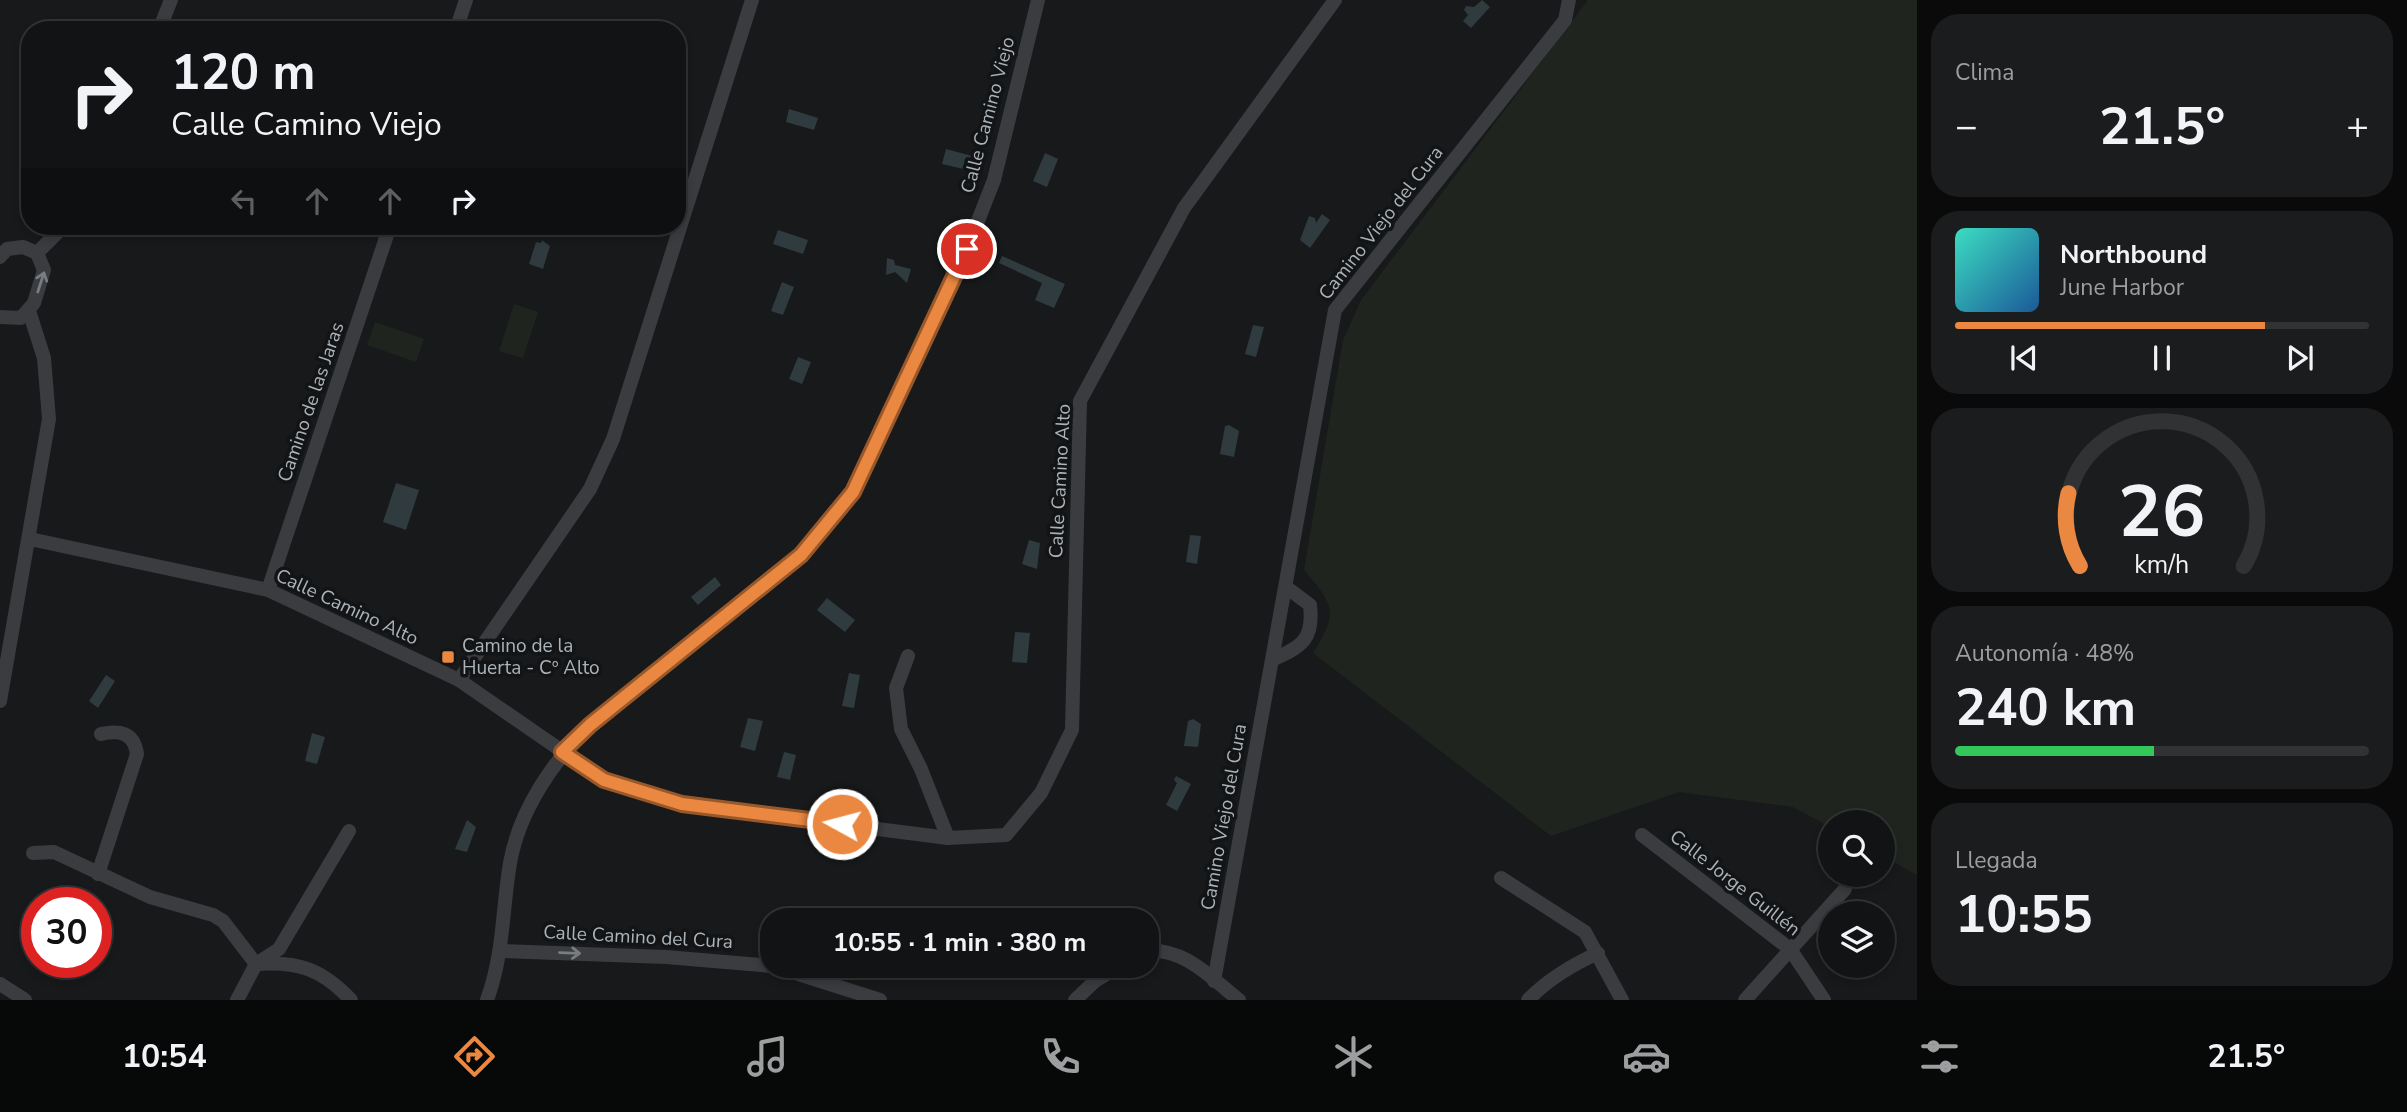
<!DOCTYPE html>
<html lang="es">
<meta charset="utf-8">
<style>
body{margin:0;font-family:"Nunito Sans",sans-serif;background:#1b1c1d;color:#f1f3f6;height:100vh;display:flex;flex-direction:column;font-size:26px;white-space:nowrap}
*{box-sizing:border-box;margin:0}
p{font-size:23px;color:#9c9ea0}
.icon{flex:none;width:38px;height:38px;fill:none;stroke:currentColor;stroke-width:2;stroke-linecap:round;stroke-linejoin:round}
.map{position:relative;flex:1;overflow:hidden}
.panel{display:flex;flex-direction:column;gap:14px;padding:14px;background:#0a0a0b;width:490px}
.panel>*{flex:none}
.hud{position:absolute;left:21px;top:21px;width:665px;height:214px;border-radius:28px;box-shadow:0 4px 10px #0003,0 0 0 2px #313234;background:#121314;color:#f1f3f6;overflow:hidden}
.fabs{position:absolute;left:1818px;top:810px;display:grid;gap:14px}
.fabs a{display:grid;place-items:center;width:77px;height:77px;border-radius:50%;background:#121314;box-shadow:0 4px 10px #0003,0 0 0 2px #313234;font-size:35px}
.speed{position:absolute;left:21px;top:887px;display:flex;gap:14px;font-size:35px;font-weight:700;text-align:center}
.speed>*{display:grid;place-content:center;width:91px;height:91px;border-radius:50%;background:#121314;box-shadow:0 4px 10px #0003,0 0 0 2px #313234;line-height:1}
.speed .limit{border:10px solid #d22;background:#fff;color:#111}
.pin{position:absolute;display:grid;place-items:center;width:60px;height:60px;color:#fff;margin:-30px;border:4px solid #fff;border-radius:50%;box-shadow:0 2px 7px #0007}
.me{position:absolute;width:77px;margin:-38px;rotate:277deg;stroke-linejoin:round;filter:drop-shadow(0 0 5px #0008)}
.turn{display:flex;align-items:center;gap:24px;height:147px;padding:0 35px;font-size:32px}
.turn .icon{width:91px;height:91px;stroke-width:2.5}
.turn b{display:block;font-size:49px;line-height:60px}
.lanes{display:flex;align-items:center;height:66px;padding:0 35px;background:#0003;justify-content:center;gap:35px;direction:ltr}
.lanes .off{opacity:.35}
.big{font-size:52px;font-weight:700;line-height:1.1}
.panel .card{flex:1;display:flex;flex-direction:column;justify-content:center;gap:10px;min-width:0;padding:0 24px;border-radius:28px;background:#1b1c1d}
.panel .dial{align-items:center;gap:0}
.dial svg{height:182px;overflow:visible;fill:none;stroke:#313234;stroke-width:7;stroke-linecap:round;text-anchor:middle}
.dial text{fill:#f1f3f6;stroke:none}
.song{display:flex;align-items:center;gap:21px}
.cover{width:84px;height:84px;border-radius:10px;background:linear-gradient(135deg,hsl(170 70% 55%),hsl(210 70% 35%))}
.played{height:7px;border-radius:4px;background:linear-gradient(90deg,#ea8741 75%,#313234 75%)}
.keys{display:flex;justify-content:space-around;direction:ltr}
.heat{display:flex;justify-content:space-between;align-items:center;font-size:38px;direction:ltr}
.charge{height:10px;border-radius:5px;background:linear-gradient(90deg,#34c759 48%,#313234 0)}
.trip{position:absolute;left:760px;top:908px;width:399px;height:70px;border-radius:28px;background:#121314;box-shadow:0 4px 10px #0003,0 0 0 2px #313234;font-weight:700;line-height:70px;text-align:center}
.menu{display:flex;height:112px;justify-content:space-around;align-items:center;background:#070808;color:#9c9ea0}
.menu .icon{width:49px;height:49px}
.menu .on{color:#ea8741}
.menu b{font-size:32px;color:#f1f3f6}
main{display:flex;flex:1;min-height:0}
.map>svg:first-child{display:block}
</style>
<main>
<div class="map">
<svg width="1917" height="1000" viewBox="0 0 1917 1000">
<rect width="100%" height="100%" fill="#18191a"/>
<!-- green -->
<g fill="#1f251e">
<path d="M1588 0H1917V875L1883 856V822H1830V827L1793 807 1679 792 1551 836 1313 653C1339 612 1334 605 1304 570L1343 340 1361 300Z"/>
<path d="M514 304 538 312 523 358 499 351Z"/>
<path d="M375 322 424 339 416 362 367 345Z"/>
</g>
<!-- water -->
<g fill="#2f3b3e">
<path d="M1482 0 1490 7 1471 28 1463 21 1468 15 1464 10 1466 6 1474 7Z"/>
<path d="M789 109 818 118 814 130 786 122Z"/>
<path d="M946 149 976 157 972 171 942 164Z"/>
<path d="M1045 153 1058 159 1047 187 1033 181Z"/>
<path d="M1322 214 1330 220 1310 248 1300 240 1309 216 1315 218 1316 223Z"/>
<path d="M778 230 808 240 803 254 773 244Z"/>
<path d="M542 240 550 246 543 269 529 264 536 242 541 243Z"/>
<path d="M1002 256 1065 284 1054 308 1035 300 1042 283 999 263Z"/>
<path d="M887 258 894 260 895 265 911 269 907 283 895 272 886 275Z"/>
<path d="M782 282 794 287 783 315 771 311Z"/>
<path d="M1253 325 1264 327 1256 357 1245 354Z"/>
<path d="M798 357 811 362 802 384 789 379Z"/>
<path d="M1229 425 1239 431 1234 457 1220 454 1225 426Z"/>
<path d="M396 483 419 490 406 530 383 522Z"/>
<path d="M1190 535 1201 536 1197 564 1186 562Z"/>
<path d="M1029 540 1040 543 1037 569 1022 564Z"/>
<path d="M715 577 721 585 698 605 691 597Z"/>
<path d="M827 598 855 620 845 632 817 610Z"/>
<path d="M1015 632 1030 633 1027 663 1012 662Z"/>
<path d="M849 673 860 675 854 708 842 706Z"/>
<path d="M106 675 115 681 98 708 89 701Z"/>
<path d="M748 718 763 721 755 751 740 747Z"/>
<path d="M1193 719 1201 724 1198 747 1184 746 1188 721Z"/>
<path d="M312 733 325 737 317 764 305 761Z"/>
<path d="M784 752 796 755 790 780 777 777Z"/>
<path d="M1176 776 1191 784 1177 811 1166 805 1177 783 1174 780Z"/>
<path d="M467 820 476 827 467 852 455 849Z"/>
</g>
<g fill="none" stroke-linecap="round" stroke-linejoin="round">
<!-- street -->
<g stroke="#3a3c3f" stroke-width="14">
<path d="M159 30 171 0"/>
<path d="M456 30 466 0"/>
<path d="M37 253 64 226"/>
<path d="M0 257 7 249 23 247 37 253 44 270 34 303 21 318 0 317"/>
<path d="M30 539 268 590 459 680 604 780 682 804 948 838 1006 835 1041 793 1072 730 1080 401 1184 208 1335 0"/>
<path d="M268 590 390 226"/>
<path d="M908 656 896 688 901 729 921 769 948 838"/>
<path d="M1272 660C1302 646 1314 640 1310 605L1286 587"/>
<path d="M459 680 590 489 613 439 752 0"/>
<path d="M0 701 49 419 44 358 29 311"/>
<path d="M1642 835 1790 949 1824 1000"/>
<path d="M33 853 54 852 150 897 213 915 223 921 256 964C298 961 322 969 351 1000"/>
<path d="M98 874 137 754C134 732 119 730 101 734"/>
<path d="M1501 878 1585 932 1622 1000"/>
<path d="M502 951 666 957 772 966"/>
<path d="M1146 951C1184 947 1211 978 1239 1000"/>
<path d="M773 966 880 1000"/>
<path d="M1214 981 1335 310 1565 20 1569 0"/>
<path d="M0 984 25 1000"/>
<path d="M237 1000 256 964 279 949 349 831"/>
<path d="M487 1000C504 953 502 911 510 863 519 811 553 761 590 725L801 555 853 492 967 249 994 180 1038 0"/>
<path d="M1075 1000 1095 981 1120 966"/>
<path d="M1528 1000C1548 979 1572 965 1598 953"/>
<path d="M1745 1000 1845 889"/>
</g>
</g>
<!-- one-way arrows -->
<defs><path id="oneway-shaft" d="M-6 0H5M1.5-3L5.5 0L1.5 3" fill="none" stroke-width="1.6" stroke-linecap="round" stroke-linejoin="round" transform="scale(1.75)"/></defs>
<g stroke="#787d82">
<use href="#oneway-shaft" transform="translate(41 282) rotate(-72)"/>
<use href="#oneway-shaft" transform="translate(570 953) rotate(2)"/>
</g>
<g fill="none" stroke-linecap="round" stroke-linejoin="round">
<!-- route casing -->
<g stroke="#98582a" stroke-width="18">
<path id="route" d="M842 824 682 804 604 780 562 752 590 725 801 555 853 492 967 249"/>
</g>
<!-- route -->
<use href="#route" stroke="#ea8741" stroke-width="12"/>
</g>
<!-- markers -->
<rect fill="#ea8741" stroke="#131415" stroke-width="2.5" x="441" y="650" width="14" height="14" rx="3.5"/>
<g text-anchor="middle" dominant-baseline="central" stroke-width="7" stroke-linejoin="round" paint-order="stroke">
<!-- street labels -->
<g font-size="19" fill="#abb3b9" stroke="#131415">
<text transform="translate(988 115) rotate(-75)">Calle Camino Viejo</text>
<text transform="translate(1381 223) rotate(-52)">Camino Viejo del Cura</text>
<text transform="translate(311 402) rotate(-71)">Camino de las Jaras</text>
<text transform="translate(1060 481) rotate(-87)">Calle Camino Alto</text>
<text transform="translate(347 607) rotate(25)">Calle Camino Alto</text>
<text transform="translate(1224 817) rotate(-80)">Camino Viejo del Cura</text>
<text transform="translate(1735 883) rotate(38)">Calle Jorge Guillén</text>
<text transform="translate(638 937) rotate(3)">Calle Camino del Cura</text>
</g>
<!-- poi labels -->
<g font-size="19" fill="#abb3b9" stroke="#131415" text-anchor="start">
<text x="462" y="646">Camino de la<tspan x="462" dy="22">Huerta - Cº Alto</tspan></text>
</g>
</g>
</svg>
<div class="fabs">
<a><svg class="icon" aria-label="search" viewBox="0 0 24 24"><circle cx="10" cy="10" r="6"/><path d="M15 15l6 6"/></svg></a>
<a><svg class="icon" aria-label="layers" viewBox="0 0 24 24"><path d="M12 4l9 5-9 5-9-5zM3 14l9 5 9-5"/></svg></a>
</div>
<div class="speed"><div class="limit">30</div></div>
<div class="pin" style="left:967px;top:249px;background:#d93025"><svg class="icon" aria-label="arrive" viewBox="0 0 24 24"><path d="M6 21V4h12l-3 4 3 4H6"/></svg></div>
<svg class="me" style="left:842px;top:824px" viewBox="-20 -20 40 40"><circle r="17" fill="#ea8741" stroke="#fff" stroke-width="3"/><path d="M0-11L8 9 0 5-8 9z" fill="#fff"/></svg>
<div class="trip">10:55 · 1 min · 380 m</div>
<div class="hud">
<div class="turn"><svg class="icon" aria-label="right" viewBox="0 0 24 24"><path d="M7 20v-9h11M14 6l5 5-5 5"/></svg><div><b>120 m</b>Calle Camino Viejo</div></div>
<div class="lanes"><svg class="icon off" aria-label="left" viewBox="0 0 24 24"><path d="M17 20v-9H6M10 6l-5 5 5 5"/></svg><svg class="icon off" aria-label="ahead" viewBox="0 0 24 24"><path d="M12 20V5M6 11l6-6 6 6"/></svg><svg class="icon off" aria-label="ahead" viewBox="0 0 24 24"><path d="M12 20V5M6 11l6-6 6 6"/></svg><svg class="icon" aria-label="right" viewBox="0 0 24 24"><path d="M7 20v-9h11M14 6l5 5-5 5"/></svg></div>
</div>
</div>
<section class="panel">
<div class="card"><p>Clima</p>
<div class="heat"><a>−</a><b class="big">21.5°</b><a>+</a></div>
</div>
<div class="card">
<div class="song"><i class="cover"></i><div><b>Northbound</b><p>June Harbor</p></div></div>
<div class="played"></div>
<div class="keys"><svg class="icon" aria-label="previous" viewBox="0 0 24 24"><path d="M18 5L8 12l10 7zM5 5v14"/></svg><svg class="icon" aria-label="pause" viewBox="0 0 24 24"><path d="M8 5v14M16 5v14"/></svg><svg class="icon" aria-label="next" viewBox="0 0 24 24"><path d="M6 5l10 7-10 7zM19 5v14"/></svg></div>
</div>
<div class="card dial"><svg viewBox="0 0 100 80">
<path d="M14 69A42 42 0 1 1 86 69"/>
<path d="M14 69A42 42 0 0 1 9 37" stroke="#ea8741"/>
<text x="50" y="56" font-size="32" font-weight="700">26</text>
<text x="50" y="72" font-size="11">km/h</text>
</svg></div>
<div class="card"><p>Autonomía · 48%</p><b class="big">240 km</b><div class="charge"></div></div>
<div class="card"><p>Llegada</p><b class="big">10:55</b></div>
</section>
</main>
<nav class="menu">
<b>10:54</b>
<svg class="icon on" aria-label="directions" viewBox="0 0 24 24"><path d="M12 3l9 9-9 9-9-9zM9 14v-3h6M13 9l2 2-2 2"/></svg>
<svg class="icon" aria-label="music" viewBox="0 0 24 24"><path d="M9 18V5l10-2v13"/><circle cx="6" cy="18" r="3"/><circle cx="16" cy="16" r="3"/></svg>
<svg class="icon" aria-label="phone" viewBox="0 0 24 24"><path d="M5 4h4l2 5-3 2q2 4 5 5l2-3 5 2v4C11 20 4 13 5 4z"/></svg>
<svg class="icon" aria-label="climate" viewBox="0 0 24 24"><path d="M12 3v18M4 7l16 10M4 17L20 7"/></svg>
<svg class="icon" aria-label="car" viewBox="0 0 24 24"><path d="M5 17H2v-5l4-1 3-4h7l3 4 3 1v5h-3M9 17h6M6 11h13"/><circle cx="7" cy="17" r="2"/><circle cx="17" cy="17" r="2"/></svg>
<svg class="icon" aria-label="filters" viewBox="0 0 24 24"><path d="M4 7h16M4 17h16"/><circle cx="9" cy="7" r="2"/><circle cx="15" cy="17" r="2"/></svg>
<b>21.5°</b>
</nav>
